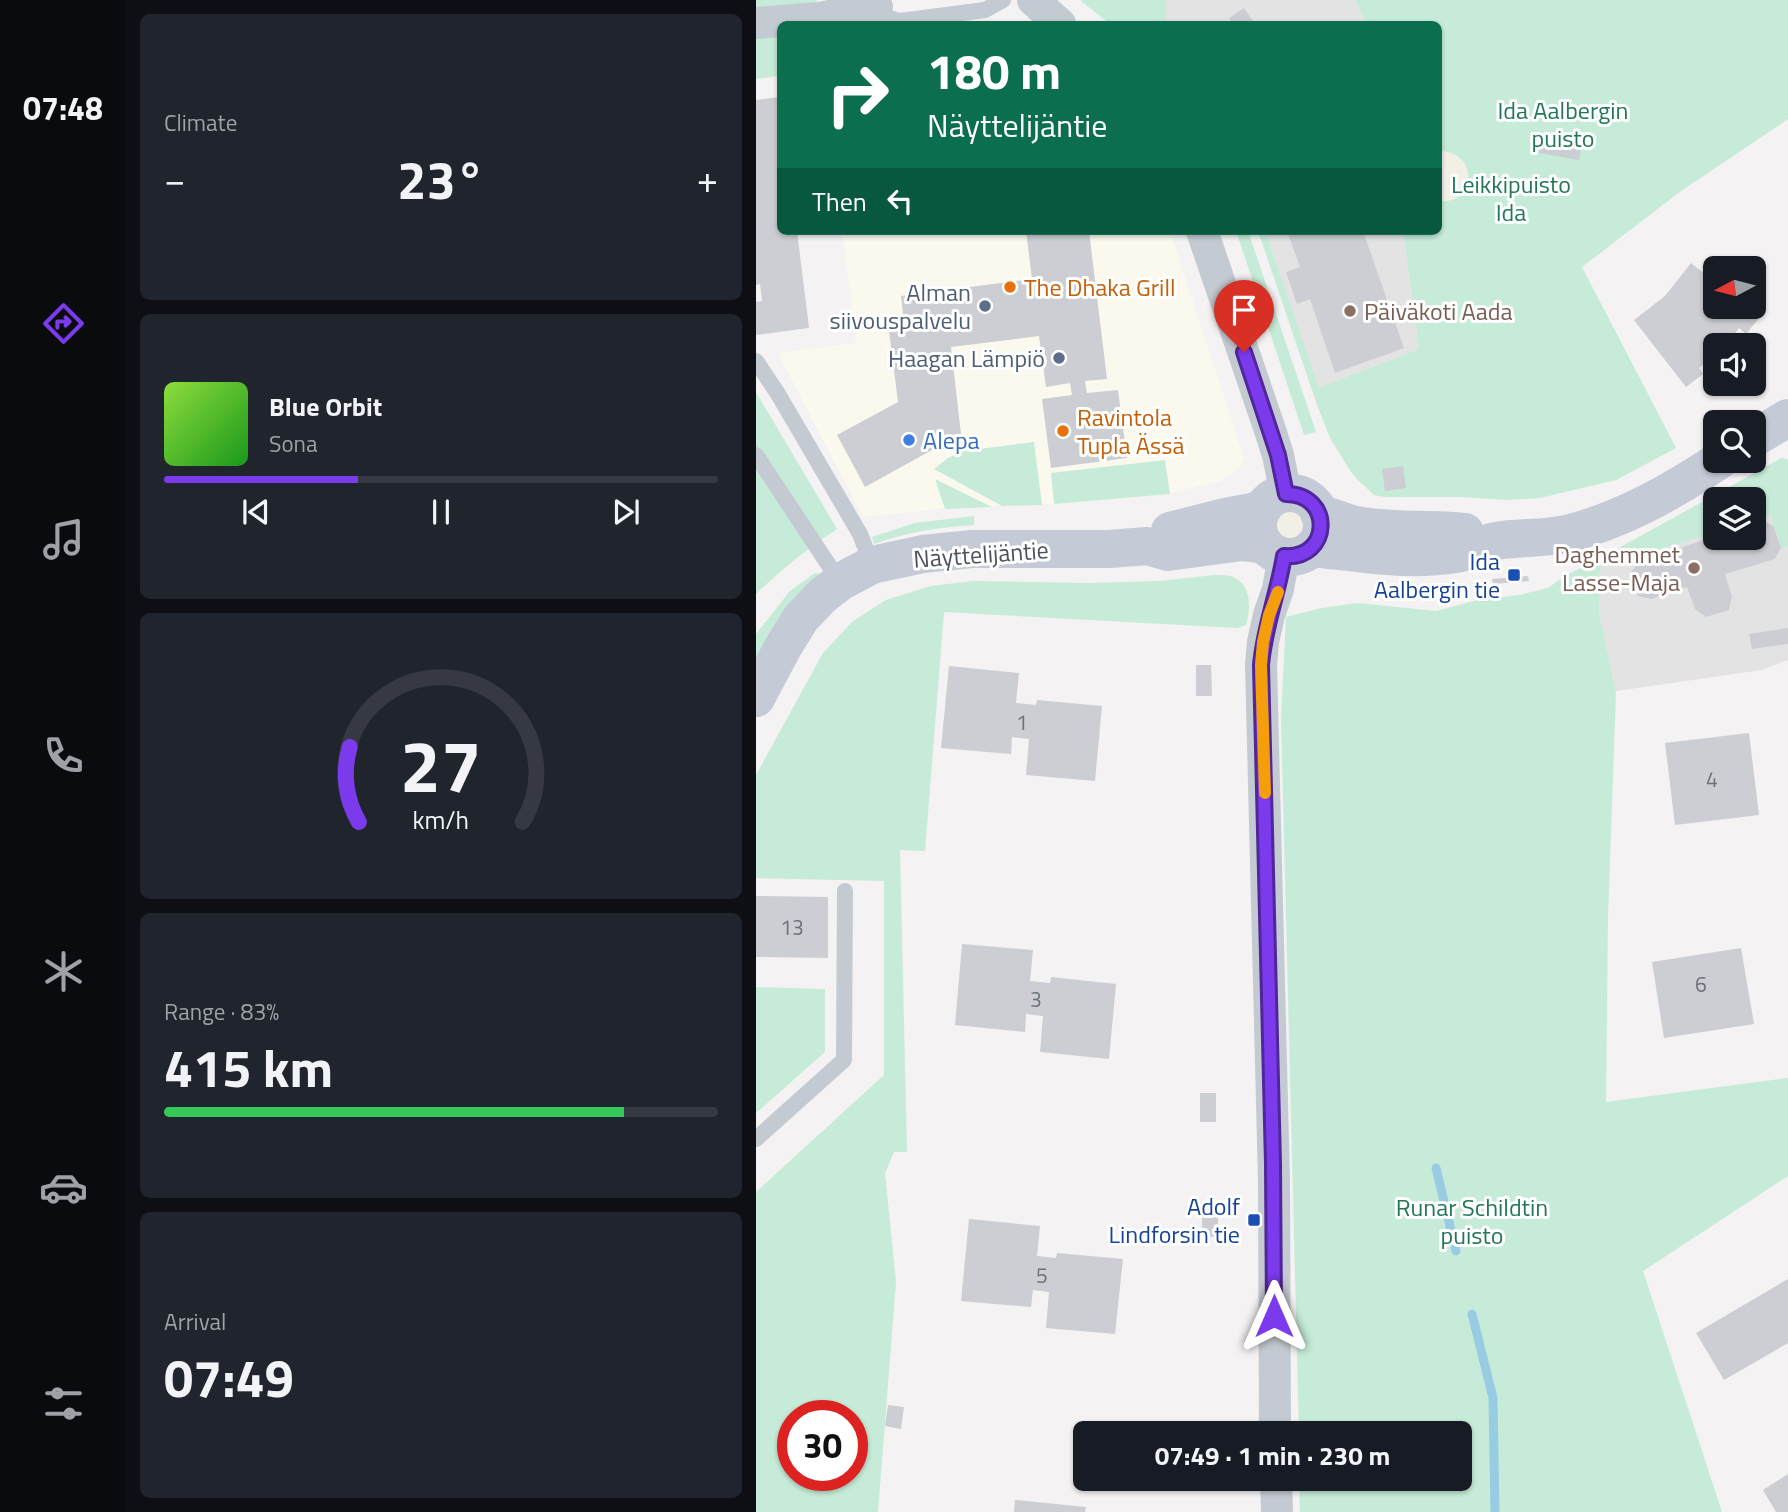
<!DOCTYPE html>
<meta charset="utf-8">
<style>
body{margin:0;font-family:"Titillium Web",sans-serif;background:#20242c;color:#f1f3f6;height:100vh;display:flex;flex-direction:column;font-size:26px;white-space:nowrap}
*{box-sizing:border-box;margin:0}
p{font-size:23px;color:#9ea1a6}
.icon{flex:none;width:38px;height:38px;fill:none;stroke:currentColor;stroke-width:2;stroke-linecap:round;stroke-linejoin:round}
.map{position:relative;flex:1;overflow:hidden}
.side{display:flex;flex-direction:column;gap:14px;padding:14px;background:#0d0f14;width:630px}
.side>*{flex:none}
.banner{position:absolute;left:21px;top:21px;width:665px;height:214px;border-radius:10px;box-shadow:0 2px 5px #0004;background:#0b6e4f;color:#fff;overflow:hidden}
.needle{width:46px;rotate:263deg}
.controls{position:absolute;left:947px;top:256px;display:grid;gap:14px}
.controls a{display:grid;place-items:center;width:63px;height:63px;border-radius:10px;background:#171b24;box-shadow:0 2px 5px #0004;font-size:35px}
.speed{position:absolute;left:21px;top:1400px;display:flex;gap:14px;font-size:35px;font-weight:700;text-align:center}
.speed>*{display:grid;place-content:center;width:91px;height:91px;border-radius:50%;background:#171b24;box-shadow:0 2px 5px #0004;line-height:1}
.speed .limit{border:10px solid #d22;background:#fff;color:#111}
.pin{position:absolute;display:grid;place-items:center;width:60px;height:60px;color:#fff;margin:-72px -30px;border-radius:50% 50% 50% 0;rotate:-45deg;box-shadow:0 0 7px #0007}
.pin .icon{rotate:45deg}
.me{position:absolute;width:77px;margin:-38px;rotate:0deg;stroke-linejoin:round;filter:drop-shadow(0 0 5px #0008)}
.turn{display:flex;align-items:center;gap:24px;height:147px;padding:0 35px;font-size:32px}
.turn .icon{width:91px;height:91px;stroke-width:2.5}
.turn b{display:block;font-size:49px;line-height:60px}
.then{display:flex;align-items:center;height:66px;padding:0 35px;background:#0003;gap:14px;font-size:26px}
.big{font-size:52px;font-weight:700;line-height:1.1}
.side .card{flex:1;display:flex;flex-direction:column;justify-content:center;gap:10px;min-width:0;padding:0 24px;border-radius:10px;background:#20242c}
.side .dial{align-items:center;gap:0}
.dial svg{height:182px;overflow:visible;fill:none;stroke:#363941;stroke-width:7;stroke-linecap:round;text-anchor:middle}
.dial text{fill:#f1f3f6;stroke:none}
.song{display:flex;align-items:center;gap:21px}
.cover{width:84px;height:84px;border-radius:10px;background:linear-gradient(135deg,hsl(90 70% 55%),hsl(120 70% 35%))}
.played{height:7px;border-radius:4px;background:linear-gradient(90deg,#7c3aed 35%,#363941 35%)}
.keys{display:flex;justify-content:space-around;direction:ltr}
.heat{display:flex;justify-content:space-between;align-items:center;font-size:38px;direction:ltr}
.charge{height:10px;border-radius:5px;background:linear-gradient(90deg,#34c759 83%,#363941 0)}
.trip{position:absolute;left:317px;top:1421px;width:399px;height:70px;border-radius:10px;background:#171b24;box-shadow:0 2px 5px #0004;font-weight:700;line-height:70px;text-align:center}
main{display:flex;flex:1;min-height:0}
.tabs{display:flex;flex-direction:column;width:126px;justify-content:space-around;align-items:center;background:#090b0e;color:#9ea1a6}
.tabs .icon{width:49px;height:49px}
.tabs .active{color:#7c3aed}
.tabs b{font-size:32px;color:#f1f3f6}
.map>svg:first-child{display:block}
</style>
<main>
<nav class="tabs">
<b>07:48</b>
<svg class="icon active" aria-label="directions" viewBox="0 0 24 24"><path d="M12 3l9 9-9 9-9-9zM9 14v-3h6M13 9l2 2-2 2"/></svg>
<svg class="icon" aria-label="music" viewBox="0 0 24 24"><path d="M9 18V5l10-2v13"/><circle cx="6" cy="18" r="3"/><circle cx="16" cy="16" r="3"/></svg>
<svg class="icon" aria-label="phone" viewBox="0 0 24 24"><path d="M5 4h4l2 5-3 2q2 4 5 5l2-3 5 2v4C11 20 4 13 5 4z"/></svg>
<svg class="icon" aria-label="climate" viewBox="0 0 24 24"><path d="M12 3v18M4 7l16 10M4 17L20 7"/></svg>
<svg class="icon" aria-label="car" viewBox="0 0 24 24"><path d="M5 17H2v-5l4-1 3-4h7l3 4 3 1v5h-3M9 17h6M6 11h13"/><circle cx="7" cy="17" r="2"/><circle cx="17" cy="17" r="2"/></svg>
<svg class="icon" aria-label="filters" viewBox="0 0 24 24"><path d="M4 7h16M4 17h16"/><circle cx="9" cy="7" r="2"/><circle cx="15" cy="17" r="2"/></svg>
</nav>
<section class="side">
<div class="card"><p>Climate</p>
<div class="heat"><a>−</a><b class="big">23°</b><a>+</a></div>
</div>
<div class="card">
<div class="song"><i class="cover"></i><div><b>Blue Orbit</b><p>Sona</p></div></div>
<div class="played"></div>
<div class="keys"><svg class="icon" aria-label="previous" viewBox="0 0 24 24"><path d="M18 5L8 12l10 7zM5 5v14"/></svg><svg class="icon" aria-label="pause" viewBox="0 0 24 24"><path d="M8 5v14M16 5v14"/></svg><svg class="icon" aria-label="next" viewBox="0 0 24 24"><path d="M6 5l10 7-10 7zM19 5v14"/></svg></div>
</div>
<div class="card dial"><svg viewBox="0 0 100 80">
<path d="M14 69A42 42 0 1 1 86 69"/>
<path d="M14 69A42 42 0 0 1 10 36" stroke="#7c3aed"/>
<text x="50" y="56" font-size="32" font-weight="700">27</text>
<text x="50" y="72" font-size="11">km/h</text>
</svg></div>
<div class="card"><p>Range · 83%</p><b class="big">415 km</b><div class="charge"></div></div>
<div class="card"><p>Arrival</p><b class="big">07:49</b></div>
</section>
<div class="map">
<svg width="1032" height="1512" viewBox="0 0 1032 1512">
<rect width="100%" height="100%" fill="#f4f2f2"/>
<!-- commercial -->
<path fill="#fbf9ee" d="M86 231H414L488 458 483 467 467 480 414 494 298 504 193 508 107 517 22 353 100 343Z"/>
<!-- education -->
<g fill="#e4e3e3" fill-rule="evenodd">
<path d="M410 0H599L611 24H410Z"/>
<path d="M503 231H647L663 349 566 388 556 390Z"/>
<path d="M1026 458 1032 460V660L1006 670 860 691 843 611V577L846 558ZM959 499H998V537H959Z"/>
</g>
<!-- green -->
<g fill="#c6ebd8" fill-rule="evenodd">
<path d="M0 0H61L57 22 24 24V76L0 79Z"/>
<path d="M326 0H410V24H354L325 1Z"/>
<path d="M599 0H1032V119L925 191 826 267 920 448 860 480 784 498 749 500 704 497H629L618 495 601 479 593 469 574 438 560 402 502 231H509L563 388 663 349 647 231H682V24H611Z"/>
<path d="M480 231H492L560 432 548 435Z"/>
<path d="M0 392 81 529C52 548 25 570 0 594Z"/>
<path d="M278 442 286 505 246 506 178 469 192 458 207 451Z"/>
<path d="M1026 458 1032 460V546L1025 548 1014 514 998 520V499H959V532L867 561 859 550Z"/>
<path d="M409 460 414 494 298 504 295 473Z"/>
<path d="M179 479 236 507 189 509Z"/>
<path d="M218 516V525C184 527 151 532 118 544L116 537 159 523Z"/>
<path d="M846 558 843 577V611L860 692 852 917 850 1102 1032 1078V1176L887 1271 966 1512H544L543 1479H704V1433H543L525 719 530 617 566 608 601 603 680 611 718 601 763 595 792 588 810 575Z"/>
<path d="M59 573 67 575 0 658V634L34 591Z"/>
<path d="M458 575C463 575 471 575 475 576 496 584 495 607 490 625L481 628 188 612 169 851 144 850 151 1152H138L129 1173 140 1282 122 1512H0V1192L128 1075V881L0 878V775L67 653 97 621 130 600 175 586 217 581 334 583 404 581ZM37 1416H96V1475H37Z"/>
<path d="M0 987 69 989V1052L0 1113Z"/>
</g>
<!-- sand -->
<g fill="#f2f0e5">
<path d="M686 151C724 155 719 205 683 201V152Z"/>
<path d="M537 507C561 515 554 546 529 543L516 531 515 524 525 509Z"/>
</g>
<g fill="none" stroke-linecap="round" stroke-linejoin="round">
<!-- stream -->
<g stroke="#98cce3" stroke-width="9">
<path d="M680 1168 700 1251"/>
<path d="M716 1314 737 1398 739 1512"/>
</g>
</g>
<!-- building -->
<g fill="#ccced3">
<path d="M488 8 499 24H477L473 18Z"/>
<path d="M24 97V231H41L53 328 0 335V302L6 301 4 284 0 285V100Z"/>
<path d="M786 138 826 145 823 160 783 153Z"/>
<path d="M270 231H333L351 379 329 381 331 393 362 390 371 458 295 468 286 399 316 395 314 383 290 387 283 336 195 347 205 434 109 487 81 435 142 402 131 315 147 314 145 296 276 279Z"/>
<path d="M531 231H607L648 348 579 373 554 299 541 304 530 272 544 267Z"/>
<path d="M935 263 959 282V306H989L1003 318 990 334 983 328 970 345H959V355L943 368 947 374 930 387 878 320 909 296Z"/>
<path d="M647 466 650 488 629 491 626 469Z"/>
<path d="M1006 521 1017 525 1025 548 1019 559 969 574 976 597 973 610 950 617 939 609 931 587 895 599 882 596 874 573 883 562 959 536 998 537V524Z"/>
<path d="M772 576 773 581 737 584 736 579Z"/>
<path d="M1032 628V644L996 649 993 634Z"/>
<path d="M440 665H455L456 696H440Z"/>
<path d="M193 666 263 673 260 703 280 705 281 700 346 706 339 781 270 775 273 739 256 737 255 754 185 748Z"/>
<path d="M993 733 1003 815 919 825 909 743Z"/>
<path d="M0 896 72 897V958L0 957Z"/>
<path d="M206 944 277 950 274 981 294 983 295 977 360 984 353 1059 284 1052 287 1016 270 1014 269 1032 199 1025Z"/>
<path d="M985 948 998 1024 908 1038 896 962Z"/>
<rect x="444" y="1093" width="16" height="29"/>
<rect x="446" y="1207" width="16" height="30"/>
<path d="M213 1219 284 1226 281 1256 300 1258 301 1253 367 1259 359 1334 290 1328 293 1292 277 1290 275 1307 205 1301Z"/>
<path d="M1032 1279V1343L968 1380 940 1333Z"/>
<path d="M132 1405 148 1407 145 1429 129 1426Z"/>
<path d="M1032 1474V1512H1020L1007 1490Z"/>
<path d="M259 1500 330 1507 329 1512H258Z"/>
</g>
<g fill="none" stroke-linecap="round" stroke-linejoin="round">
<!-- service -->
<g stroke="#c4cad1" stroke-width="16">
<path d="M121 2V7L129 17 144 21 229 10 247 0"/>
<path d="M0 361 22 394 104 534 116 565"/>
<path d="M0 455 84 582"/>
<path d="M0 1139 88 1060 89 891"/>
</g>
<!-- minor -->
<g stroke="#c4cad1" stroke-width="32">
<path d="M277 0 304 24"/>
<path d="M0 23 63 18 121 7"/>
<path d="M446 231 514 430 522 455 530 494"/>
<path d="M519 1433 518 1182 505 665 507 642 513 615 522 589 528 556"/>
<path d="M520 1479 521 1512"/>
</g>
<!-- secondary -->
<g stroke="#c5cbd6" stroke-width="38">
<path d="M998 438 1032 418"/>
<circle cx="534" cy="525" r="32"/>
<path d="M563 513C575 517 587 522 600 525 636 532 673 528 709 532"/>
<path d="M414 531 469 517 496 512 507 508"/>
<path d="M556 548C604 553 650 562 700 554 715 552 727 543 740 541 763 537 787 539 810 534 865 521 917 491 964 460"/>
<path d="M0 698 27 647 45 618 66 596 84 582 116 565 167 554 216 549H353L391 546 412 552 486 542 509 545"/>
</g>
</g>
<g fill="none" stroke-linecap="round" stroke-linejoin="round">
<!-- route casing -->
<g stroke="#51269a" stroke-width="18">
<path id="route" d="M488 352 522 455 530 494C578 494 575 560 528 556 522 593 508 628 505 665L517 1164 518 1316"/>
</g>
<!-- route -->
<use href="#route" stroke="#7c3aed" stroke-width="12"/>
<!-- slow -->
<path stroke="#f59e0b" stroke-width="12" d="M509 793 505 665 507 642 513 615 522 592"/>
</g>
<!-- markers -->
<g fill="#e8710a" stroke="#fff" stroke-width="2.5">
<circle cx="254" cy="287" r="7"/>
<circle cx="307" cy="431" r="7"/>
</g>
<g fill="#5c6f8a" stroke="#fff" stroke-width="2.5">
<circle cx="229" cy="306" r="7"/>
<circle cx="303" cy="358" r="7"/>
</g>
<g fill="#8d6e63" stroke="#fff" stroke-width="2.5">
<circle cx="594" cy="311" r="7"/>
<circle cx="938" cy="568" r="7"/>
</g>
<circle fill="#3f7fe0" stroke="#fff" stroke-width="2.5" cx="153" cy="440" r="7"/>
<g fill="#1a4fb4" stroke="#fff" stroke-width="2.5">
<rect x="751" y="568" width="14" height="14" rx="3.5"/>
<rect x="491" y="1213" width="14" height="14" rx="3.5"/>
</g>
<g text-anchor="middle" dominant-baseline="central" stroke-width="6" stroke-linejoin="round" paint-order="stroke">
<!-- number labels -->
<g font-size="21" fill="#6b727a">
<text x="266" y="722">1</text>
<text x="956" y="779">4</text>
<text x="36" y="927">13</text>
<text x="945" y="984">6</text>
<text x="280" y="999">3</text>
<text x="286" y="1275">5</text>
</g>
<!-- park labels -->
<g font-size="24" fill="#227856" stroke="#fff">
<text x="807" y="110">Ida Aalbergin<tspan x="807" dy="28">puisto</tspan></text>
<text x="755" y="184">Leikkipuisto<tspan x="755" dy="28">Ida</tspan></text>
<text x="716" y="1207">Runar Schildtin<tspan x="716" dy="28">puisto</tspan></text>
</g>
<!-- food labels -->
<g font-size="24" fill="#c56008" stroke="#fff" text-anchor="start">
<text x="268" y="287">The Dhaka Grill</text>
<text x="321" y="417">Ravintola<tspan x="321" dy="28">Tupla Ässä</tspan></text>
</g>
<!-- service labels -->
<g font-size="24" fill="#4e5e75" stroke="#fff" text-anchor="end">
<text x="215" y="292">Alman<tspan x="215" dy="28">siivouspalvelu</tspan></text>
<text x="289" y="358">Haagan Lämpiö</text>
</g>
<!-- education labels -->
<g font-size="24" fill="#785e54" stroke="#fff" text-anchor="start">
<text x="608" y="311">Päiväkoti Aada</text>
<text x="924" y="554" text-anchor="end">Daghemmet<tspan x="924" dy="28">Lasse-Maja</tspan></text>
</g>
<!-- shop labels -->
<g font-size="24" fill="#366cbe" stroke="#fff" text-anchor="start">
<text x="167" y="440">Alepa</text>
</g>
<!-- street labels -->
<g font-size="24" fill="#4b535d" stroke="#fff">
<text transform="translate(225 554) rotate(-4)">Näyttelijäntie</text>
</g>
<!-- transit labels -->
<g font-size="24" fill="#164399" stroke="#fff" text-anchor="end">
<text x="744" y="561">Ida<tspan x="744" dy="28">Aalbergin tie</tspan></text>
<text x="484" y="1206">Adolf<tspan x="484" dy="28">Lindforsin tie</tspan></text>
</g>
</g>
</svg>
<div class="controls">
<a><svg class="needle" viewBox="-14 -14 28 28"><path d="M0-13l5 13h-10z" fill="#e53935"/><path d="M0 13l5-13h-10z" fill="#9ea1a6"/></svg></a>
<a><svg class="icon" aria-label="sound" viewBox="0 0 24 24"><path d="M4 9h4l5-4v14l-5-4H4zM17 9q2 3 0 6"/></svg></a>
<a><svg class="icon" aria-label="search" viewBox="0 0 24 24"><circle cx="10" cy="10" r="6"/><path d="M15 15l6 6"/></svg></a>
<a><svg class="icon" aria-label="layers" viewBox="0 0 24 24"><path d="M12 4l9 5-9 5-9-5zM3 14l9 5 9-5"/></svg></a>
</div>
<div class="speed"><div class="limit">30</div></div>
<div class="pin" style="left:488px;top:352px;background:#d93025"><svg class="icon" aria-label="arrive" viewBox="0 0 24 24"><path d="M6 21V4h12l-3 4 3 4H6"/></svg></div>
<svg class="me" style="left:518px;top:1316px" viewBox="-20 -20 40 40"><path d="M0-17L14 15 0 8-14 15z" fill="#7c3aed" stroke="#fff" stroke-width="4"/></svg>
<div class="trip">07:49 · 1 min · 230 m</div>
<div class="banner">
<div class="turn"><svg class="icon" aria-label="right" viewBox="0 0 24 24"><path d="M7 20v-9h11M14 6l5 5-5 5"/></svg><div><b>180 m</b>Näyttelijäntie</div></div>
<div class="then">Then<svg class="icon" aria-label="left" viewBox="0 0 24 24"><path d="M17 20v-9H6M10 6l-5 5 5 5"/></svg></div>
</div>
</div>
</main>
